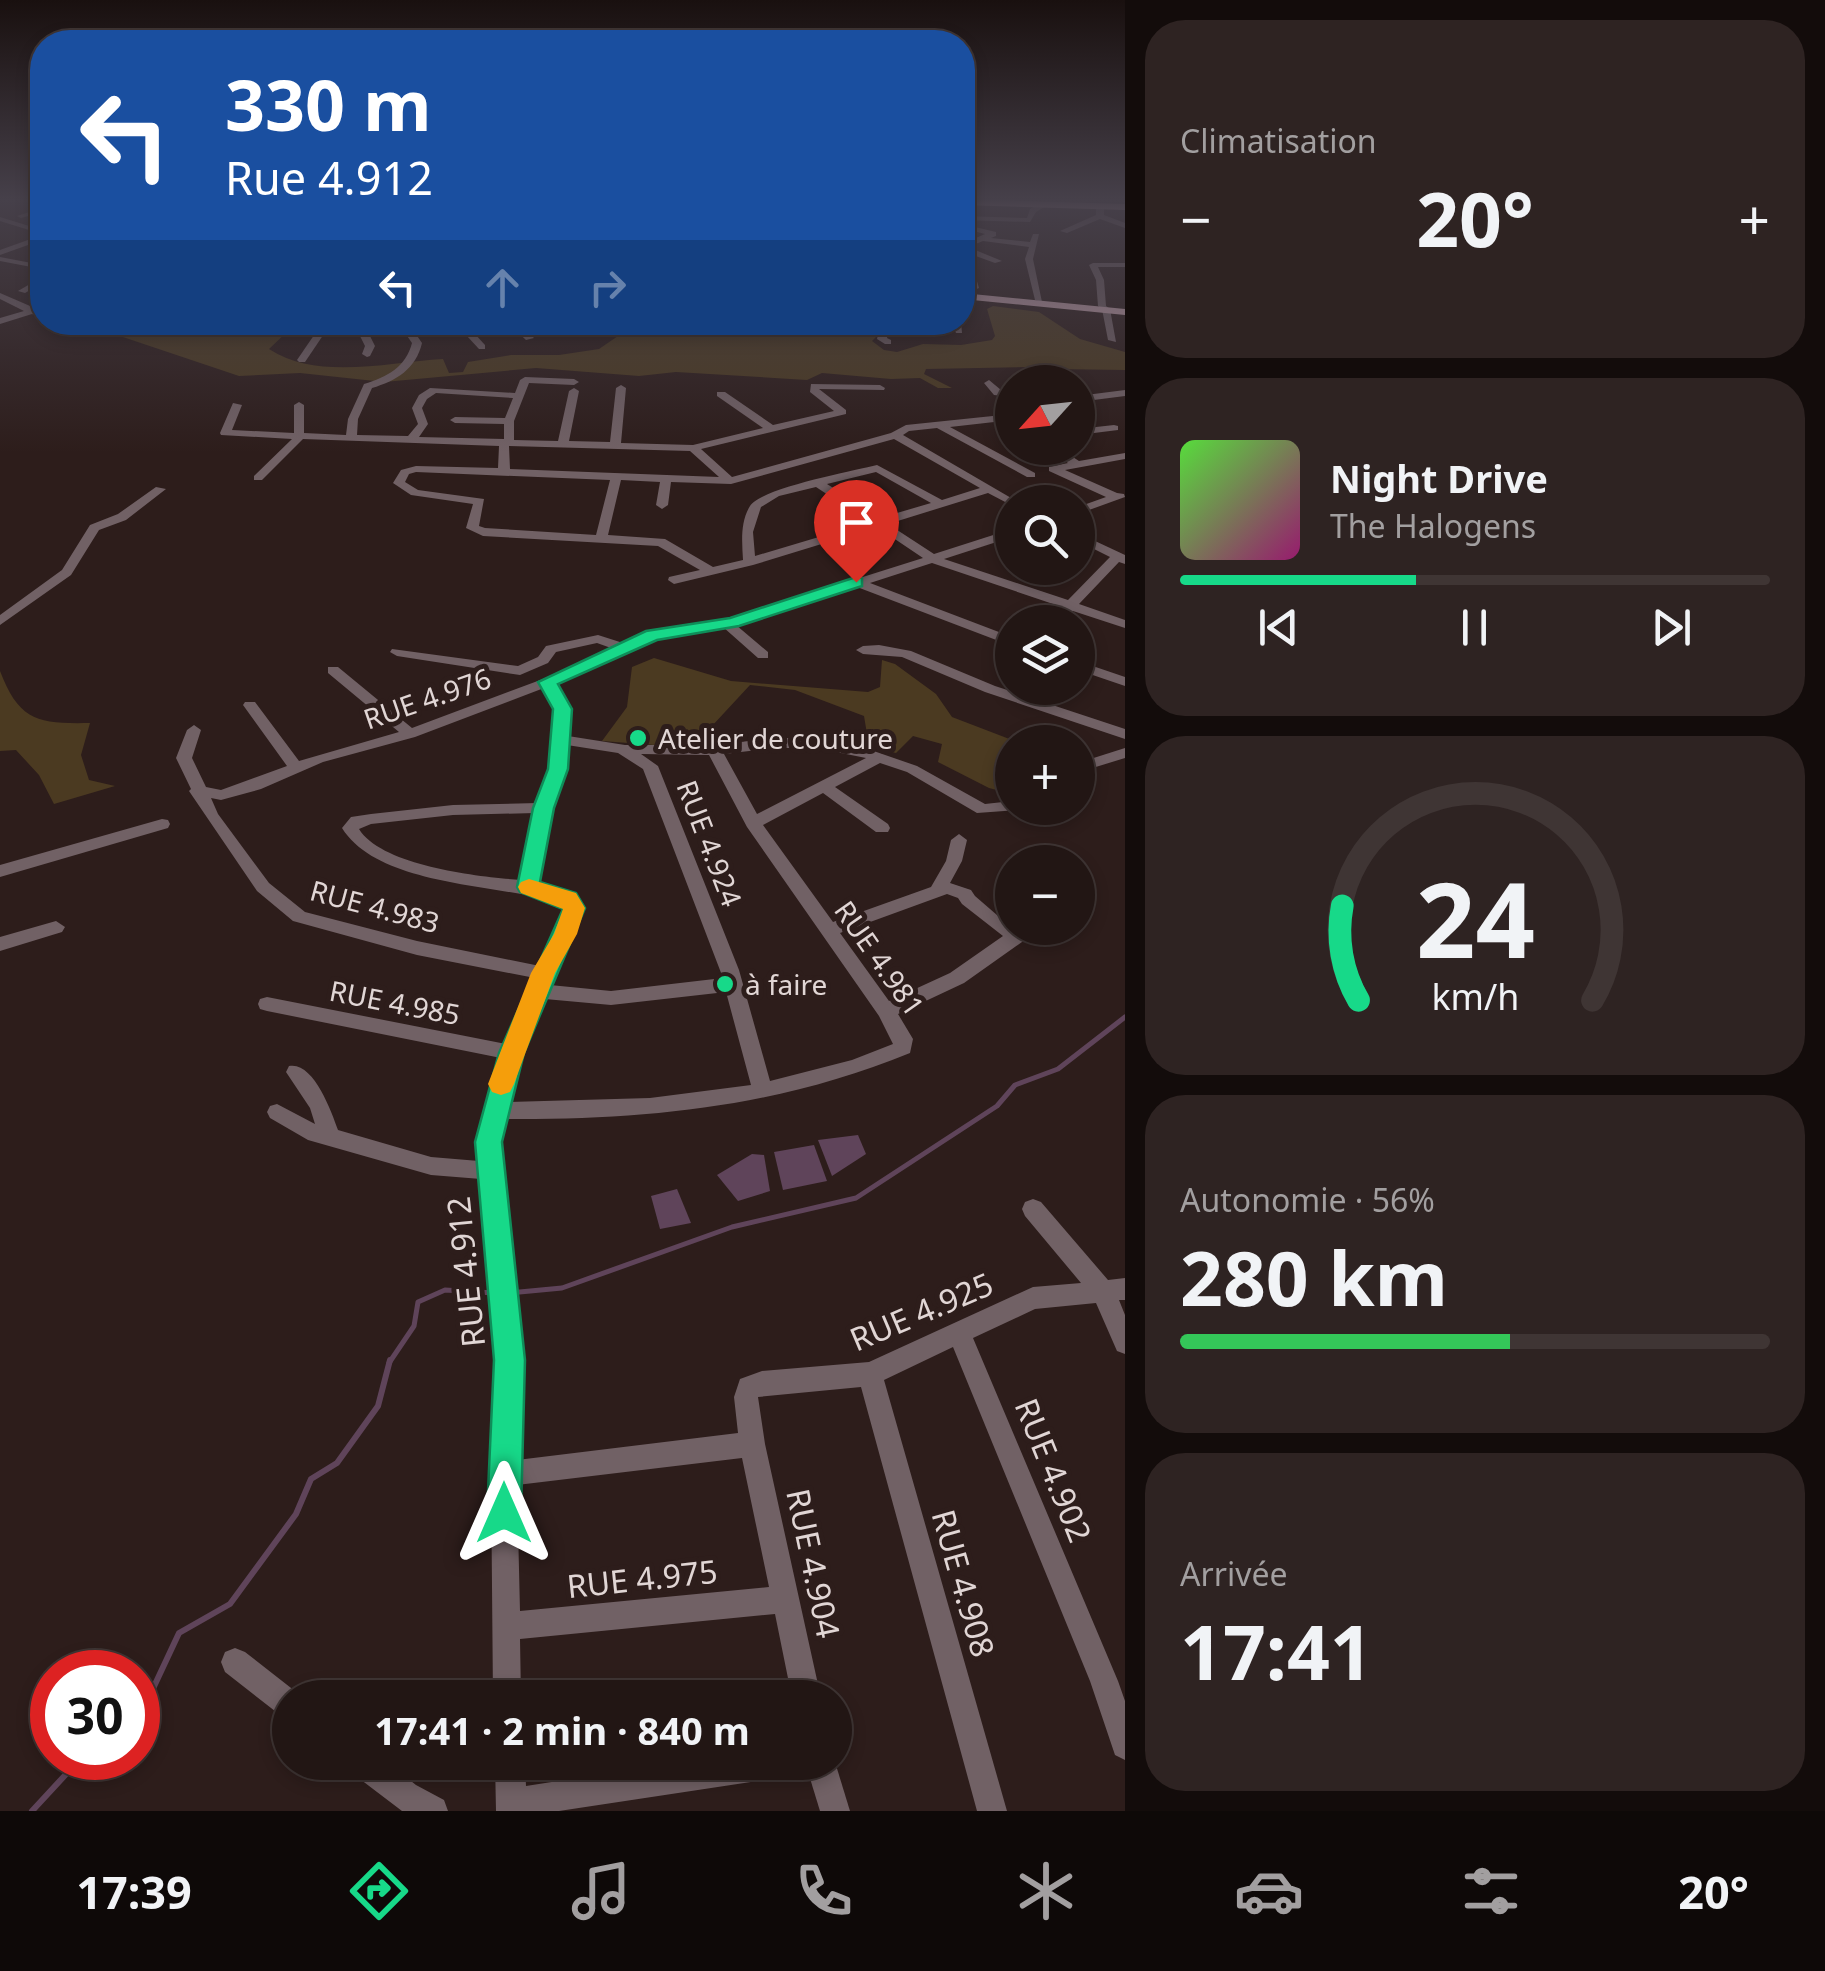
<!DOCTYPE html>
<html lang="fr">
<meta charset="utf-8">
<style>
body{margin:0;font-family:"Noto Sans",sans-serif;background:#2e2322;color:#f1f3f6;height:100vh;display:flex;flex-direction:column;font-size:38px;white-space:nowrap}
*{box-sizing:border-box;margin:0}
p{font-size:32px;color:#a29fa0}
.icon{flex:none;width:55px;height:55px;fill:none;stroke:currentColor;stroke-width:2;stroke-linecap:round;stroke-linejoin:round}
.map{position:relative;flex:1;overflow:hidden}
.drawer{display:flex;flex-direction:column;gap:20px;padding:20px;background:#130c0b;width:700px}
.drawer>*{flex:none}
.banner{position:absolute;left:30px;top:30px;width:945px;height:305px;border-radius:40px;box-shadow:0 5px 15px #0003,0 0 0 2px #3f3534;background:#1a4fa0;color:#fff;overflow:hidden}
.needle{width:65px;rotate:243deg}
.buttons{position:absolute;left:995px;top:365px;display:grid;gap:20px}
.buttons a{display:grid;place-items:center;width:100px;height:100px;border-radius:50%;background:#221614;box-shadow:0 5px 15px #0003,0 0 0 2px #3f3534;font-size:50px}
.speed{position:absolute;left:30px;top:1650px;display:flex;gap:20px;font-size:50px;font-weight:700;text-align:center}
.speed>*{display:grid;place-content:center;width:130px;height:130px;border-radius:50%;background:#221614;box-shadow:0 5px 15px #0003,0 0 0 2px #3f3534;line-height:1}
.speed .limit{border:15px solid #d22;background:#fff;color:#111}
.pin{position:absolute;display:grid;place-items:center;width:85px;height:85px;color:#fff;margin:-102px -42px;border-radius:50% 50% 50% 0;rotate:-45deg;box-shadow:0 0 10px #0007}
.pin .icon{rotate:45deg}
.me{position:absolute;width:110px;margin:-55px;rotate:0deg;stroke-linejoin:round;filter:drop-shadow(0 0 8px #0008)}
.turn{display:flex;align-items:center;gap:35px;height:210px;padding:0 30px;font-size:45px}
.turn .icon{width:130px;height:130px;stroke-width:2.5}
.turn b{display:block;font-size:70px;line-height:85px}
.lanes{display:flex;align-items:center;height:95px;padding:0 30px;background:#0003;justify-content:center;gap:50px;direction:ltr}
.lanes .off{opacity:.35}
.big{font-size:75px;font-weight:700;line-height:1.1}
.drawer .tile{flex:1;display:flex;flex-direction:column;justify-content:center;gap:15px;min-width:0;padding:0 35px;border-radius:40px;background:#2e2322}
.drawer .dial{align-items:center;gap:0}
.dial svg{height:260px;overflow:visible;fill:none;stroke:#3f3534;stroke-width:7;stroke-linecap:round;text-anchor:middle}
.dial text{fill:#f1f3f6;stroke:none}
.song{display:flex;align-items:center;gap:30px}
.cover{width:120px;height:120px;border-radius:15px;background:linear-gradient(135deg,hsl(110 70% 55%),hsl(320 70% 35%))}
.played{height:10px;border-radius:5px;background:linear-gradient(90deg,#17d989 40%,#3f3534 40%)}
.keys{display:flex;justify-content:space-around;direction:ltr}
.heat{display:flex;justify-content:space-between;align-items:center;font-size:55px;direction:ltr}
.charge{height:15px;border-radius:8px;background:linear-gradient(90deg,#34c759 56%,#3f3534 0)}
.trip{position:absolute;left:272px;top:1680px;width:580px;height:100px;border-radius:50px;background:#221614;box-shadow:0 5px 15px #0003,0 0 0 2px #3f3534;font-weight:700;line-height:100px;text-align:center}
.dock{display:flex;height:160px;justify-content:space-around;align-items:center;background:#0e0908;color:#a29fa0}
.dock .icon{width:70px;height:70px}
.dock .current{color:#17d989}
.dock b{font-size:45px;color:#f1f3f6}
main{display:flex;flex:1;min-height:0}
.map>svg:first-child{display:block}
</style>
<main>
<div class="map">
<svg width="1125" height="1811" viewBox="0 0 1125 1811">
<rect width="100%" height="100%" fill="#2d1d1b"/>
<!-- green -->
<g fill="#4b3a21">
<path d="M993 306 1039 312 1080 339 1125 352V370L1052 369 1055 378 1031 382 1027 367 926 369 924 374 952 388H938L920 378 891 379 822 373 807 380 676 372 639 376 536 368 384 382 300 373 239 376 108 332 109 328 98 323 200 326 304 323 289 330 269 349C317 381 389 362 443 359L449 373 463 372 468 362 511 355H559L599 349 618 336 679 323H775L778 329C800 336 815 324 836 323 850 322 865 323 879 323L880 333 872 341 884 350 897 352 923 344 961 345 992 340 995 336 987 309Z"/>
<path d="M654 658 731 681 868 692 880 687 882 660 895 664 936 694 952 717 1012 740V794L989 788 938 762 942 744 913 736 896 753 869 746 864 716 795 690 750 685 699 740 668 746 602 741 627 707 632 667Z"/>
<path d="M0 671C19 721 38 724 90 723L81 755 89 780 115 786 54 804 39 775 16 750 0 751Z"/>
</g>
<!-- water -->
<g fill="#5f445a">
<path d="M858 1135 866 1154 832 1176 818 1140Z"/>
<path d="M814 1145 827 1181 783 1190 774 1152Z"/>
<path d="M752 1154 764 1155 770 1191 738 1201 717 1175Z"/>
<path d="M677 1189 691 1223 660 1229 651 1196Z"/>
</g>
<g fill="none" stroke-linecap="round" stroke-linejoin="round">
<!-- stream-far1 -->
<g stroke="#5f445a" stroke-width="5">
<path d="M509 1293 562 1288 732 1227 856 1198 997 1106 1015 1085 1058 1069 1125 1017"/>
<path d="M389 1363 414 1326 418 1302 445 1290 494 1293"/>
</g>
<!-- stream -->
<g stroke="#5f445a" stroke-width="6">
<path d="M138 1705 150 1695 179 1633 230 1604 296 1514 311 1479 337 1463 378 1406 390 1360"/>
<path d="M32 1811 81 1758"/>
</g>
<!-- minor -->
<g fill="#716165" fill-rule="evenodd">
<path d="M1039 204 1046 206 1036 212 1030 222 962 220V216L1027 218 1030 209Z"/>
<path d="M1100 206 1104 208V215L1125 223V228L1100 219 1067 233 1060 231 1096 215V208Z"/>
<path d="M42 208V212L21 218 17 216Z"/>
<path d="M0 217 42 230V234L0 221Z"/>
<path d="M962 224 996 232V236L991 238 1030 242 1033 234H1039L1033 259 1042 302 1035 300 1025 259 1029 247 983 241 968 247 1002 261 995 263 962 251V244L985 234 962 228Z"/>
<path d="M39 236H42V240L0 255V250Z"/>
<path d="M0 257 42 265V269L0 261Z"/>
<path d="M1093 263H1125V267H1098L1104 280 1106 306 1110 309 1116 342 1108 340 1102 309 1098 306 1096 280 1089 265Z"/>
<path d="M970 268 974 271 979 288 962 295V290L970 287 966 271Z"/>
<path d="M42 277V283L25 293 18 291Z"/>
<path d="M0 293 37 309 42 313V319L32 314 0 324V318L24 311 0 299Z"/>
<path d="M52 322H63L67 326 62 329Z"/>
<path d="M323 322H332L305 362H299L297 360Z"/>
<path d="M363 322H372L368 332 375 346 370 356 367 357 362 354 365 346 358 332Z"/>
<path d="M405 322H414L413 330 422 343C416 369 396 381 372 388L358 419 357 435 408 436 418 424 412 408 419 395 430 388 515 393 520 380 525 377 574 379 579 382 574 385 529 383 514 421V440L558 441 569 391 574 388 579 391 569 441 610 442 616 388 621 385 626 388 621 443 693 445 763 428 717 396V392H725L773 425 834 411 810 392 811 384 880 385 885 388 884 390 819 389 846 410V414L701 449 732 477 891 433 906 425 1012 414V420L950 427 1035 473V477H1027L937 428 909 431 903 435 1018 502 1009 504 988 493 888 524 934 554 1012 529V537L944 559 1068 600 1110 557 1078 541V533L1125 555V564L1119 562 1079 604 1125 620V628L1073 611 1062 622H1049L1062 607 932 563 870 583 1012 637V646L857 587 736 625 768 652V658H758L723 627 655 638 556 684 570 709 568 736 625 745H714L775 738H816L862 747 917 766 985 804 1012 801V808H1019L1018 810 977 813 907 772 880 763 835 787 888 824 890 828 888 832H876L823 793 763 825 833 922 931 887 946 861 951 840 959 834 967 840 962 861 950 883 971 890 975 896 1012 928H1036L1022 942 964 983 898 1014 913 1039 910 1053C778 1107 646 1120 505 1119L498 1142 521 1360 517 1460 738 1433 734 1397 740 1379 762 1371 869 1362 1033 1287 1081 1283 1025 1216 1022 1209 1025 1202 1033 1199 1041 1202 1108 1280 1125 1278V1300H1119L1125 1315V1354L1117 1351 1096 1303 1035 1309 973 1338 1118 1681 1125 1701V1760L1115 1755 1090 1681 953 1347 884 1380 1007 1811H977L861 1387 758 1397 765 1444 821 1698H792L775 1614 520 1639 521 1698H493L491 1474 497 1360 481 1179 431 1175 308 1140 270 1118 267 1112 270 1106 277 1104 315 1124 310 1108 286 1072 289 1066C313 1061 331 1110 338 1130L431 1157 479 1161 478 1142 501 1058 267 1011 260 1009 258 1004 260 999 267 997 506 1044 528 994 527 991 535 978 417 955 293 921 257 891 189 791 191 789 176 758 187 730 194 725 201 730 192 758 206 787 221 790 287 766 243 705 245 702H255L299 761 399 732 328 673V667H338L412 728 543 679 611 648 597 643 556 652 548 663 520 675 397 656 390 652 392 649 518 666 538 657 546 646 598 635 623 643 652 631 739 616 923 558 877 527 753 565 674 584 668 580 669 577 700 570 658 546 483 536 466 528 473 504 411 495 393 483 401 470 416 466 498 468 499 446 303 439 262 480H254V476L292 439 221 435 220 433 233 403 242 405 232 430 294 433V405L299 402 304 405V433L346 435 348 419 364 384C387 377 406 367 412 343L403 330ZM436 393 513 398 505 418 455 417 450 420 455 423 504 424V439L419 437 428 424 422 408 427 399ZM894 439 980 488 942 500 877 465C853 471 761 488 750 506 740 522 742 542 743 560L713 567 665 539 608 535 621 480 660 482 656 505 662 509 668 505 671 482 731 484ZM509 446 690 451 719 477 510 469ZM416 472 610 480 596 535 485 528 479 526 484 499 418 490 405 482 409 474ZM876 472 931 503 880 518 827 484ZM816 487 869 522 755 556 753 532 761 507 779 496ZM544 688 556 709 550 769 538 803 453 805 371 814 351 817 342 828C379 887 499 884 562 903L565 908 540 966 417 941 305 912 269 883 218 814 211 798 221 800 261 789 323 762 415 737ZM567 745 618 753 643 769 723 978 611 991 550 985 583 908 574 895 537 884 552 808 566 769ZM775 748H816L866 758 757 814 724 754ZM641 754 709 755 747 827 879 1016 893 1044 852 1060 770 1081 739 970 658 766ZM535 813 521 880C479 877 382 866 359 829L371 824 453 815ZM947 894 958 898 962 904 1003 936 950 973 889 1001 840 933ZM726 992 751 1085 650 1098 509 1102 522 1053 545 999 611 1005ZM742 1458 769 1587 520 1611 517 1485Z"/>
<path d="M454 322H464L485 345V349H479Z"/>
<path d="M507 322H517L534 338 526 340Z"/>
<path d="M558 322H577L573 325Z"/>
<path d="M881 322H890L887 338 891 340V344H885L877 339Z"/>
<path d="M952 322H961L962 333H956Z"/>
<path d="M989 380 1001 390 1012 391V397L994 395 984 383Z"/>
<path d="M1125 390V396L1078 402V396Z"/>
<path d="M1114 425 1118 426V430L1078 435V429Z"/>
<path d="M1047 448H1059L1079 461 1125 453V459L1065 470 1117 493 1124 494 1125 497 1078 514V507L1106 497 1049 471V467L1068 463Z"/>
<path d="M156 487 166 489 126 520 99 530 71 575 0 625V615L62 570 90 525 118 514Z"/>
<path d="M879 645 911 651 995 686 1125 729V739L985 692 902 657 863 654 856 650 863 646Z"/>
<path d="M1078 661 1125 677V686L1078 670Z"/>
<path d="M1125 748V758L1086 770 1078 765 1081 762Z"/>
<path d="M162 819 168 820 170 824 168 828 0 877V865Z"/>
<path d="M56 921 65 927 62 932 0 951V937Z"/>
<path d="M235 1648 245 1652 300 1695 301 1698H290V1720L280 1715 225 1672 221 1662 225 1652Z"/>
<path d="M348 1762H387L416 1785 444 1800 448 1811H402L352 1773Z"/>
<path d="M495 1762H525L526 1786 680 1762H799L795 1773 784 1777 559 1811H496Z"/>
<path d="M805 1762H835L850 1811H820Z"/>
</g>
<!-- major -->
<path fill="#c2a0aa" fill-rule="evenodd" d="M962 293 1125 309V315L962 299Z"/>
<!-- highway -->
<path fill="#e3b9c5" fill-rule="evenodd" d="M962 199 1125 204V210L962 205Z"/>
</g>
<!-- sky -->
<linearGradient id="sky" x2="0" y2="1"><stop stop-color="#19100f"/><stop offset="0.44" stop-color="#46404a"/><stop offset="1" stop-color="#46404a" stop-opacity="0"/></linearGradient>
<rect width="1125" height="453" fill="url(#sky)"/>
<!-- route -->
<path fill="#17d989" stroke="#0f8d59" stroke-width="2.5" d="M856 577 862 578V586L739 626 657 640 558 684 572 709 568 769 554 808 540 882 576 893 585 908 524 1053 502 1142 525 1360 521 1513 516 1525 504 1530 492 1525 487 1513 494 1360 475 1142 499 1053 563 909 520 892 517 887 533 808 548 769 553 709 538 682 646 631 730 618Z"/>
<!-- slow -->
<path fill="#f59e0b" d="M529 879 576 893 585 908 577 934 555 973 514 1084 510 1092 501 1095 492 1092 488 1084 531 973 554 934 563 909 521 893 518 887 521 882Z"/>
<!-- markers -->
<g fill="#17d989" stroke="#2d1d1b" stroke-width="4">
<circle cx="638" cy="738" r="10"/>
<circle cx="725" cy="984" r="10"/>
</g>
<g text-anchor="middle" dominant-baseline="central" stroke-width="10" stroke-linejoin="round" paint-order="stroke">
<!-- street labels -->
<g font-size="28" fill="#e1d6d5" stroke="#2d1d1b">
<text transform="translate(427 698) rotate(-19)">RUE 4.976</text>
<text transform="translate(710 843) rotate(69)">RUE 4.924</text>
<text transform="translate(375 906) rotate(15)">RUE 4.983</text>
<text transform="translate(880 958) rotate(55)">RUE 4.981</text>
<text transform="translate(395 1002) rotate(11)">RUE 4.985</text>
</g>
<!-- poi labels -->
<g font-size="28" fill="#e1d6d5" stroke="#2d1d1b" text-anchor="start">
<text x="658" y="738">Atelier de couture</text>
<text x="745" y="984">à faire</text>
</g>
<!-- near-street labels -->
<g font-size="32" fill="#e1d6d5" stroke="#2d1d1b">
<text transform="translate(465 1272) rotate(-96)">RUE 4.912</text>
<text transform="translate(921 1311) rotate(-23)">RUE 4.925</text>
<text transform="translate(1054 1470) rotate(68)">RUE 4.902</text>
<text transform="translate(814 1563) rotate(78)">RUE 4.904</text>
<text transform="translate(642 1578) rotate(-6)">RUE 4.975</text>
<text transform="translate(964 1583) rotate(74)">RUE 4.908</text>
</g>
</g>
</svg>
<div class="buttons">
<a><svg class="needle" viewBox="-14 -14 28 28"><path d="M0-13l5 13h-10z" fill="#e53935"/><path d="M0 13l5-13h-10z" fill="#a29fa0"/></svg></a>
<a><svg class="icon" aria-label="search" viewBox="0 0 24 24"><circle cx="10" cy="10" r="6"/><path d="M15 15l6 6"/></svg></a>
<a><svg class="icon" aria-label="layers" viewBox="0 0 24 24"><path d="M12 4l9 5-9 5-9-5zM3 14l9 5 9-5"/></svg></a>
<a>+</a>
<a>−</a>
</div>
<div class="speed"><div class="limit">30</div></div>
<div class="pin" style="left:856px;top:582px;background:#d93025"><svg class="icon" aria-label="arrive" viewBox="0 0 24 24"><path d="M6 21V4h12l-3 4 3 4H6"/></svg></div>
<svg class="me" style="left:504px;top:1513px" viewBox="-20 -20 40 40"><path d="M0-17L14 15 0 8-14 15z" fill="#17d989" stroke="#fff" stroke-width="4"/></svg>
<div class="trip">17:41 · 2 min · 840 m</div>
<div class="banner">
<div class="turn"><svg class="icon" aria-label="left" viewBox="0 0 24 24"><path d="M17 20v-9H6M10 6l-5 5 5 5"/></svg><div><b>330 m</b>Rue 4.912</div></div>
<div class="lanes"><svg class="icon" aria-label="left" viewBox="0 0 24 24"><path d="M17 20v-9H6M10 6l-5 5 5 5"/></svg><svg class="icon off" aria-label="ahead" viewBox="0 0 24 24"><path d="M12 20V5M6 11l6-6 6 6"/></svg><svg class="icon off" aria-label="right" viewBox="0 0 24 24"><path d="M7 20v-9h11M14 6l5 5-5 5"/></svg></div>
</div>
</div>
<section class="drawer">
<div class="tile"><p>Climatisation</p>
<div class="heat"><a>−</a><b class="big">20°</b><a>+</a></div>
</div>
<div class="tile">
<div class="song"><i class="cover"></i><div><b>Night Drive</b><p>The Halogens</p></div></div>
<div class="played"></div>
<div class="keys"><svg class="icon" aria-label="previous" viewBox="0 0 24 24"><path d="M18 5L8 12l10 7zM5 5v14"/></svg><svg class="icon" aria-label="pause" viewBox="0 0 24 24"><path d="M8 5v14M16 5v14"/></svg><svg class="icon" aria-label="next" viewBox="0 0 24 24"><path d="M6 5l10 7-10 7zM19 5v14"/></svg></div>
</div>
<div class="tile dial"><svg viewBox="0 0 100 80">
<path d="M14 69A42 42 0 1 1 86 69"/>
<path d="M14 69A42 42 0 0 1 9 40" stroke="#17d989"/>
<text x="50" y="56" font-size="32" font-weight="700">24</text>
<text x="50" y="72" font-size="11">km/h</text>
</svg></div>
<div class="tile"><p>Autonomie · 56%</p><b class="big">280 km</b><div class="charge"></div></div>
<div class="tile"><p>Arrivée</p><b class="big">17:41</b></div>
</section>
</main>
<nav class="dock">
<b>17:39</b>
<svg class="icon current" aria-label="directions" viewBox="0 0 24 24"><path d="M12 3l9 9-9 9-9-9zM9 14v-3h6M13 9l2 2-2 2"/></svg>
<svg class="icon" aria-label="music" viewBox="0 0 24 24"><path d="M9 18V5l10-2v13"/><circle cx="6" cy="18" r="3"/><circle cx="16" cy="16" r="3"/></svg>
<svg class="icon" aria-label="phone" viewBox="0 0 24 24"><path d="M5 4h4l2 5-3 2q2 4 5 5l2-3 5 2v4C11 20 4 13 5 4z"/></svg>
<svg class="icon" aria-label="climate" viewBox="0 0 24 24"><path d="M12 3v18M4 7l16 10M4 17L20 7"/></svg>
<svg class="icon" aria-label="car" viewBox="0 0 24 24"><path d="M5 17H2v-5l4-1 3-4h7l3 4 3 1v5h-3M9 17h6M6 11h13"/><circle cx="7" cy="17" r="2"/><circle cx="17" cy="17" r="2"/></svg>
<svg class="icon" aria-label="filters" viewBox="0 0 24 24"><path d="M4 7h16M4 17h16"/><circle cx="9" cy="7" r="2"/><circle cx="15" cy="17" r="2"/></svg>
<b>20°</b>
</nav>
